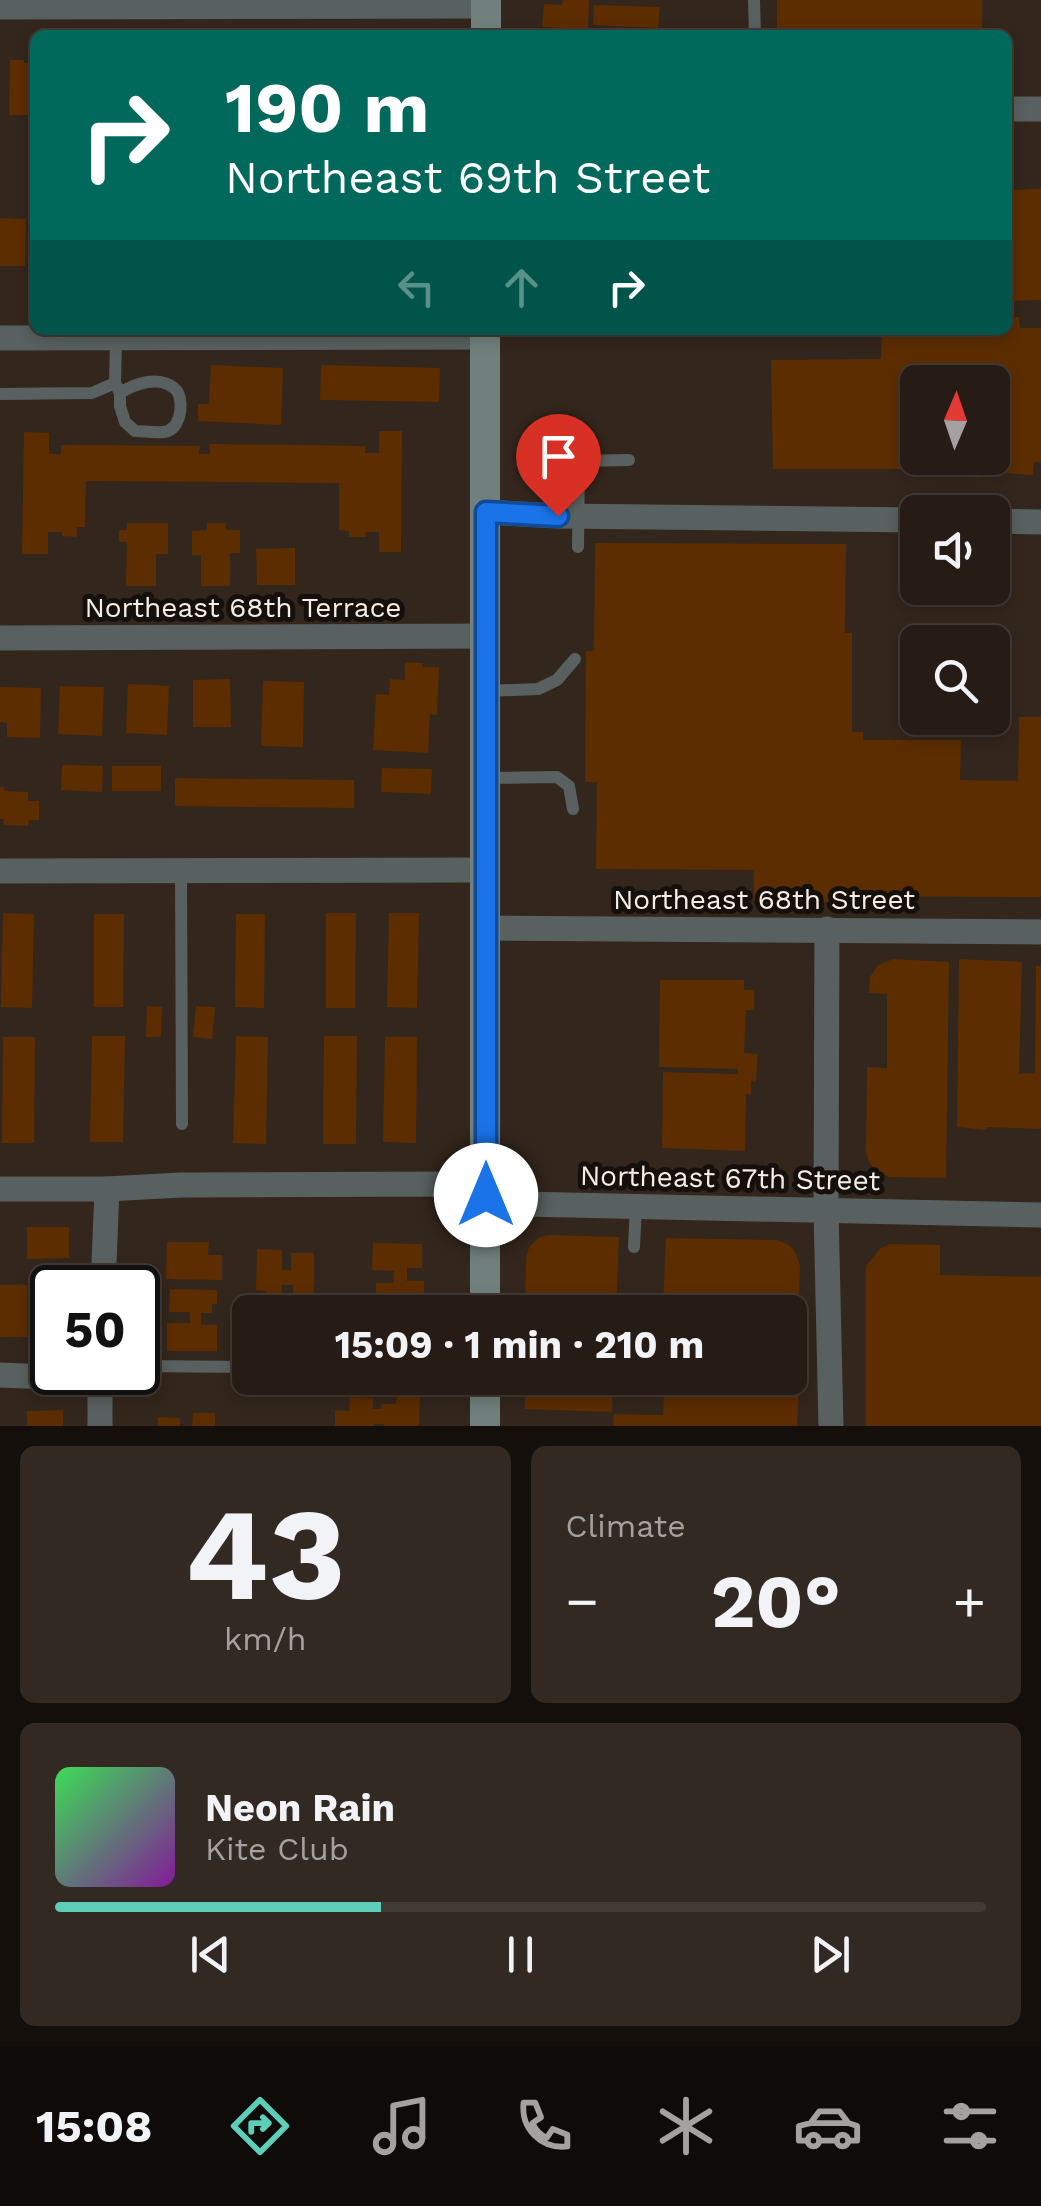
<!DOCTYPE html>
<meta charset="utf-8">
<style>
body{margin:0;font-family:"Work Sans",sans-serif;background:#322922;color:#f1f3f6;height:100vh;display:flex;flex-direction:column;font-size:38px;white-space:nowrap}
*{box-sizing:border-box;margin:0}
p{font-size:32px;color:#a4a1a0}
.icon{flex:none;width:55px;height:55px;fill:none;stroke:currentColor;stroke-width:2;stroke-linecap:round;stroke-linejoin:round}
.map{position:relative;height:1426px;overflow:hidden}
.details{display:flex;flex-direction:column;gap:20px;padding:20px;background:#150f0c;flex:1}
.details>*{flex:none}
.guide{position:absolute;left:30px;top:30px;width:982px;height:305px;border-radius:15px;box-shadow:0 5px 15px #0003,0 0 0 2px #423a34;background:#00695c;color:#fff;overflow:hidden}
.needle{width:65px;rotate:2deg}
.buttons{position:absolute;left:900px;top:365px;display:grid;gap:20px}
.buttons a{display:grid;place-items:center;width:110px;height:110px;border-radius:15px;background:#261c15;box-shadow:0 5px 15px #0003,0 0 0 2px #423a34;font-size:50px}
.speed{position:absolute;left:30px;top:1265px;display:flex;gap:20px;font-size:50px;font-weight:700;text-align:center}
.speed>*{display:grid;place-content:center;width:130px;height:130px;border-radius:50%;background:#261c15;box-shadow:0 5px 15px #0003,0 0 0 2px #423a34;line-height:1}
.speed .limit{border:5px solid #111;border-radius:15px;background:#fff;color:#111}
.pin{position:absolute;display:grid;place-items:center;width:85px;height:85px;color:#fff;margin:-102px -42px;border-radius:50% 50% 50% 0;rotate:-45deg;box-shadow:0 0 10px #0007}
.pin .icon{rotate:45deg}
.me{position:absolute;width:110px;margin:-55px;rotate:0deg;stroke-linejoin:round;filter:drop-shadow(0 0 8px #0008)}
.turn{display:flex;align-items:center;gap:35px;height:210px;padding:0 30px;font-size:45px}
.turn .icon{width:130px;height:130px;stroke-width:2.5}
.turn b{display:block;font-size:70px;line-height:85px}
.lanes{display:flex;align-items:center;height:95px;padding:0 30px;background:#0003;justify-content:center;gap:50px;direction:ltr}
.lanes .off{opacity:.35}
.big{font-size:75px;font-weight:700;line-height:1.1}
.details .card{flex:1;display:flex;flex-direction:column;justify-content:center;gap:15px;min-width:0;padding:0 35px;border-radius:15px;background:#322922}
.details .dial{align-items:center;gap:0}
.dial b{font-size:130px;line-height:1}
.song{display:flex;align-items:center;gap:30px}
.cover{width:120px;height:120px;border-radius:15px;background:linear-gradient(135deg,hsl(130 70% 55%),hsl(290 70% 35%))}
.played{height:10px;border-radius:5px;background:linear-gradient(90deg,#5cceba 35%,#423a34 35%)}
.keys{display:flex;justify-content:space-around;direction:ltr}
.heat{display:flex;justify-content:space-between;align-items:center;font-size:55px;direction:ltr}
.details .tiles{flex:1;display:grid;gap:20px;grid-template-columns:1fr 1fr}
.card:last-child{grid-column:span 2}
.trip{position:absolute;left:232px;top:1295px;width:575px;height:100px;border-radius:15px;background:#261c15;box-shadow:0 5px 15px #0003,0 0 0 2px #423a34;font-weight:700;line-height:100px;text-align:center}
.dock{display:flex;height:160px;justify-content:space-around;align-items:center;background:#0f0b08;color:#a4a1a0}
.dock .icon{width:70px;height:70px}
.dock .current{color:#5cceba}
.dock b{font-size:45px;color:#f1f3f6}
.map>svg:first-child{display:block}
</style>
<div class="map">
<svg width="1041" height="1426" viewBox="0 0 1041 1426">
<rect width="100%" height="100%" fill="#33261c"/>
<!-- building -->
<g fill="#5c2d00">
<path d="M563 0H589L588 29 542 27 544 4 562 5Z"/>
<rect x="777" y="0" width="205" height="35"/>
<path d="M594 5 660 7 658 28 593 25Z"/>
<path d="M10 60H24V63H35V115H9Z"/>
<path d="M1041 189V300L1008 301V190Z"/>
<path d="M0 218 26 219 25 266H0Z"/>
<path d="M1008 317H1019L1020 328H1041V462H1034L1033 475 992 472 991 366H970V376L981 377V382H918V458H980V478L930 469H773L771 360 881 359 882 330H1008Z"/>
<path d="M211 365 283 368 281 425 198 421V404H209Z"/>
<path d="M321 365 440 368 439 402 320 400Z"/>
<path d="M379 431H402L401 552H379V532H365L366 537H349V531L339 530V483L86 481 85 527H77V537L62 536V532H48V554H22L24 432 49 433V454H61V445L200 446 199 454H210V444L365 446V453H379Z"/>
<path d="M127 523H168V554H156V586H126L127 542H119V530H127Z"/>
<path d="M207 523H226V530H240V553H230V586H201V555H192V531L207 530Z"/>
<path d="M595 543 846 544 845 633H852V732H863V740H961L960 780 1018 781 1019 717H1041V897L833 896V902L754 901V870L596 869 597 782H585L586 651H594Z"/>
<path d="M295 548V585H257L256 549Z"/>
<path d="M405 662 423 663 422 667H439L437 715 430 714 428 753 373 750 376 694 389 695 390 679 405 680Z"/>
<path d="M230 679 231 727H193V680Z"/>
<path d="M263 681 304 682 303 747 261 746Z"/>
<path d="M128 684 169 686 167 735 126 733Z"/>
<path d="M60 686 104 687 102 736 58 734Z"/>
<path d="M0 687 41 688 40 738 7 737V723L0 722Z"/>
<path d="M62 765 103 766 102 792 61 790Z"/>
<rect x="112" y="766" width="49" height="25"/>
<path d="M382 768 432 769 431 794 381 792Z"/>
<path d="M175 778 354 780V808L175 806Z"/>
<path d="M0 787H4V791L28 792V801H39V820H29L28 826 3 825 4 819H0Z"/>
<path d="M3 913 34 914 32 1008 1 1007Z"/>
<path d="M326 913H356L355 1008H326Z"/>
<path d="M389 913H419L417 1008 387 1007Z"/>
<path d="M94 914H124L123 1007H94Z"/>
<path d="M236 914H265L264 1008 235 1007Z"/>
<path d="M893 959 949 962 946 1178 889 1177 876 1171 869 1162 866 1152 867 1067 887 1068V994L869 993 870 977 878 965Z"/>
<path d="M959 959 1022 962 1019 1074 1035 1073 1036 966H1041V1129L987 1127V1130L957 1127Z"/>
<path d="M660 980H744V990H754V1010H746L744 1053 758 1054 756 1082 751 1081V1095L746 1094 745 1151 662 1148 663 1072 738 1074V1069L659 1067Z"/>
<path d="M147 1006 162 1007 161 1037H146Z"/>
<path d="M196 1006 215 1007 212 1039 193 1037Z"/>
<path d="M92 1036H125L123 1142H90Z"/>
<path d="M236 1036 268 1037 266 1144 233 1143Z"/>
<path d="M324 1036H357L356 1144H323Z"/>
<path d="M3 1037H35L34 1143H2Z"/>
<path d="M385 1037H417L416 1143 383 1142Z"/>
<path d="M27 1227H69V1258L27 1259Z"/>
<path d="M550 1235 619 1237 616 1312H525L526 1258 529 1247 540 1237Z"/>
<path d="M666 1238 777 1240 787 1244 794 1250 800 1264 799 1308 663 1304Z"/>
<path d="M167 1242H209L208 1255H222V1280L166 1279Z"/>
<path d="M373 1243 422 1244V1268H407V1281H424V1295H419V1309L375 1308 376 1283H394V1271L372 1270Z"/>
<path d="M890 1244 940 1245V1275L1041 1277V1426H866V1266L881 1248Z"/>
<path d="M257 1249 282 1250V1270H291V1253H314V1301L293 1300V1285H282V1298H266V1291L256 1290Z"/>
<rect x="0" y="1285" width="27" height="52"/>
<path d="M170 1289 217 1290V1304H212V1313H201V1325H217V1351H167V1323H190V1312H169Z"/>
<path d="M42 1290H52V1330H43Z"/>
<path d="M790 1367H800L797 1426H613L614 1414 663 1415 665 1378H790Z"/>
<path d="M525 1378H613L612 1412 525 1409Z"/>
<path d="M397 1393H420L419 1426H384V1424H374V1426H335V1410L349 1411 350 1397 373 1398V1409H381L382 1404H396Z"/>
<path d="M63 1410V1426H27V1411Z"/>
<path d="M193 1413H215V1426H192Z"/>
<path d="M158 1417 180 1418V1426H158Z"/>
</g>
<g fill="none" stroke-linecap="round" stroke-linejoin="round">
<!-- lane -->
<g stroke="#58615f" stroke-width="12">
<path d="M754 0 755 35"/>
<path d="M116 338 115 383 120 393V406L125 422 135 431C144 431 159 434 168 431 182 426 185 396 174 388 158 375 134 384 120 393"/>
<path d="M0 394 92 393 115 383"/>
<path d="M578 547 579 461 629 460"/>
<path d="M486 691 538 689 557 680 575 659"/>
<path d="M485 778 557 777 569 786 573 809"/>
<path d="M181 870 182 1124"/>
<path d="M634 1247 636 1206"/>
<path d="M138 1366 250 1367"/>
</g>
<!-- street -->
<g stroke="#58615f" stroke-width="25">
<path d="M0 7 486 6"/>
<path d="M1008 109H1041"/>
<path d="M0 338 485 337"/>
<path d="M486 512 558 516 918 520"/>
<path d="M992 521 1041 522"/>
<path d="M0 638 486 636"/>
<path d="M0 871 485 870"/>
<path d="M486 928 1041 932"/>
<path d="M827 929 826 1210 831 1426"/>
<path d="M0 1189H107L181 1185 447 1184 522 1204 1041 1215"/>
<path d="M103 1288 107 1189"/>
<path d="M100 1372V1426"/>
<path d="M0 1375 99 1379"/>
</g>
<!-- secondary -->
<g stroke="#71807d" stroke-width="30">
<path d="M486 35V0"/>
<path d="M485 330V1312"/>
<path d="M485 1426V1378"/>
</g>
</g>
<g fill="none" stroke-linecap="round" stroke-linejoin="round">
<!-- route casing -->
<g stroke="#114b97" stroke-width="25">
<path id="route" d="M486 1195V512L558 516"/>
</g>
<!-- route -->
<use href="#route" stroke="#1a73e8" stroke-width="18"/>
</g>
<g text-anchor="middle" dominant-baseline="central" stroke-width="10" stroke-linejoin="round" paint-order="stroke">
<!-- street labels -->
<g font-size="28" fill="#f6ede6" stroke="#16100c">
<text x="243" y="607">Northeast 68th Terrace</text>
<text x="764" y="899">Northeast 68th Street</text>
<text transform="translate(730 1178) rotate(1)">Northeast 67th Street</text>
</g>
</g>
</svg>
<div class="buttons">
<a><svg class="needle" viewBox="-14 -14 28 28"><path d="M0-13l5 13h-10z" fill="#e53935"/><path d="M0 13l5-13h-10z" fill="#a4a1a0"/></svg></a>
<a><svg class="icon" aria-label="sound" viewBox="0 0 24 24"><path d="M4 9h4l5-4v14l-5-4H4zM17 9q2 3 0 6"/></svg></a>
<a><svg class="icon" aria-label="search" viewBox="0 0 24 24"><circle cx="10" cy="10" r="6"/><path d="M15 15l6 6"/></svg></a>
</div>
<div class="speed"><div class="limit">50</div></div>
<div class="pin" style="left:558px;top:516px;background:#d93025"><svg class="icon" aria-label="arrive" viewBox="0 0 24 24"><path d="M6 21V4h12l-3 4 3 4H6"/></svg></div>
<svg class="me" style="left:486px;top:1195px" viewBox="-20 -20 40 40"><circle r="19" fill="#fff"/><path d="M0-13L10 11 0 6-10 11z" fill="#1a73e8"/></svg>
<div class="trip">15:09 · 1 min · 210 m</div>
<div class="guide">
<div class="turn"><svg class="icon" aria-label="right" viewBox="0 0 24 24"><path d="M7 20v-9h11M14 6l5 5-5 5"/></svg><div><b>190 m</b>Northeast 69th Street</div></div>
<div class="lanes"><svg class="icon off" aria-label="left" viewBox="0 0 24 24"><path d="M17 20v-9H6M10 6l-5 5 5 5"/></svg><svg class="icon off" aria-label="ahead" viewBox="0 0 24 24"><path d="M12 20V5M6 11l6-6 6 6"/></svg><svg class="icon" aria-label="right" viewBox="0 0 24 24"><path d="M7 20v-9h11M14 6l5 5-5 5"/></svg></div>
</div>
</div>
<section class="details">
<div class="tiles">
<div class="card dial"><b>43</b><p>km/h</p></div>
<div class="card"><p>Climate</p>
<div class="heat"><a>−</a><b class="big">20°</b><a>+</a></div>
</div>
<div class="card">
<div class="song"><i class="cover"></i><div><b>Neon Rain</b><p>Kite Club</p></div></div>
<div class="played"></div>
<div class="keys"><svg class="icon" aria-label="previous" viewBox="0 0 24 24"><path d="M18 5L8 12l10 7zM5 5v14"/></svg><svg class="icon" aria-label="pause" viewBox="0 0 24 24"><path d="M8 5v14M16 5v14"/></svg><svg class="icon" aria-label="next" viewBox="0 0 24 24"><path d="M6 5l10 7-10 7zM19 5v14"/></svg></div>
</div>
</div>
</section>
<nav class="dock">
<b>15:08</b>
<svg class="icon current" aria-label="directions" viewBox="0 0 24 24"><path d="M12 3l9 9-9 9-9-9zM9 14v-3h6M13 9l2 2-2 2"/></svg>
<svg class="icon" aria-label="music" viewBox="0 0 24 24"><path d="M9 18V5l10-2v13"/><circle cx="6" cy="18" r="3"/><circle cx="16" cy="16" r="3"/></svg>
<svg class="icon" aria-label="phone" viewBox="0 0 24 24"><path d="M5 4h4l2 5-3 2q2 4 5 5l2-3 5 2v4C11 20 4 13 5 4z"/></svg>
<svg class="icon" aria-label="climate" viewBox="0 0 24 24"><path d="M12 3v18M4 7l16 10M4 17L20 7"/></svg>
<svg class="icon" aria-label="car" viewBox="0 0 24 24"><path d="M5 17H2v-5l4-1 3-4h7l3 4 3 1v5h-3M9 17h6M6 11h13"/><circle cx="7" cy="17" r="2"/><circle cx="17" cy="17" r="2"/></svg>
<svg class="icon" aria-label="filters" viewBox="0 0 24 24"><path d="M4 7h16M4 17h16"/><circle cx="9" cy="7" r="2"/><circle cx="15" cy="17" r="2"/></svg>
</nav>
